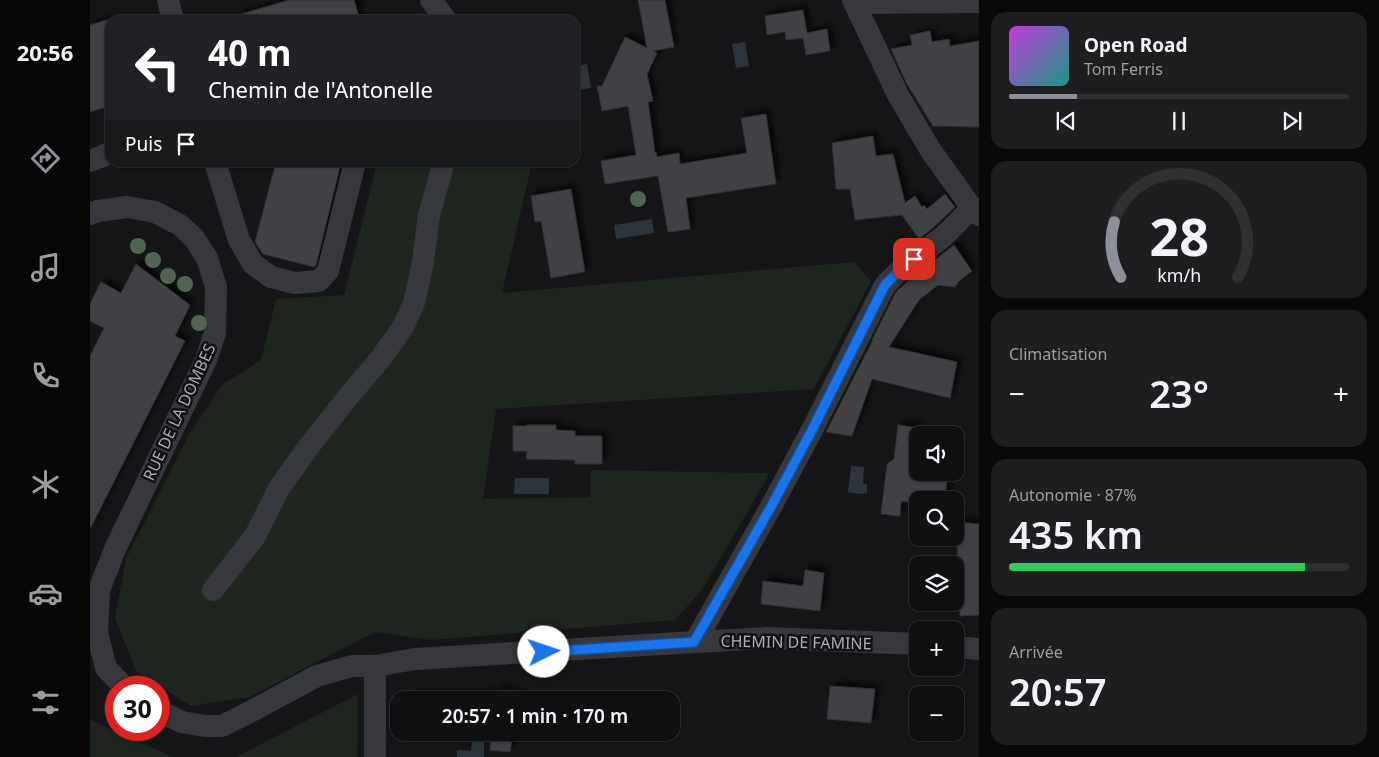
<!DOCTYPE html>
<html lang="fr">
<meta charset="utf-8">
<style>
body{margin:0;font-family:"Noto Sans",sans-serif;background:#1e1e20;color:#f1f3f6;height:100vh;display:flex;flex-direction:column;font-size:19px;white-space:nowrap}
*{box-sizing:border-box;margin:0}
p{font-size:16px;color:#9c9d9f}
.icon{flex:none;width:28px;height:28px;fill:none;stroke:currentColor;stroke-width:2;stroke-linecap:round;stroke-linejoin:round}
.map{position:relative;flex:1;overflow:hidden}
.panel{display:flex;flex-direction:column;gap:12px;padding:12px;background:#09090a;width:400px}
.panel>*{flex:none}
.banner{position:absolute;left:15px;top:15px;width:475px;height:152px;border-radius:15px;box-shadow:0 1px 4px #0004,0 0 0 1px #303032;background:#202124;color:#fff;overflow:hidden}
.tools{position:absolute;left:819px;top:426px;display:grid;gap:10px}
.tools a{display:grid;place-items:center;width:55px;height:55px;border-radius:10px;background:#101012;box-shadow:0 1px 4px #0004,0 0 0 1px #303032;font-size:25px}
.speed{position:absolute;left:15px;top:676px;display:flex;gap:10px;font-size:25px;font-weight:700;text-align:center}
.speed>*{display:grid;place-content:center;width:65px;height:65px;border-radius:50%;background:#101012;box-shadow:0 1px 4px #0004,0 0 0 1px #303032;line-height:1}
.speed .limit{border:8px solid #d22;background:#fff;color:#111}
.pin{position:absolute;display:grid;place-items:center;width:42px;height:42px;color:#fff;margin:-21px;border-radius:10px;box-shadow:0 2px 8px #0006}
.me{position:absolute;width:55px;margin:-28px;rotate:86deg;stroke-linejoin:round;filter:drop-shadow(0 0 4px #0008)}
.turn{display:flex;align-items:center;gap:18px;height:105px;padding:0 20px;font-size:22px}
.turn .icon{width:65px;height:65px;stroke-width:2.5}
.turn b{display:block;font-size:35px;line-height:42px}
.then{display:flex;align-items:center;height:48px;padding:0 20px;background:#0003;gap:10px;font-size:19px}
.big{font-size:38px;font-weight:600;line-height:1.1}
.panel .tile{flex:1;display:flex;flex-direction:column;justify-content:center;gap:8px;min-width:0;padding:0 18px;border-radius:15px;background:#1e1e20}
.panel .dial{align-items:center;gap:0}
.dial svg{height:130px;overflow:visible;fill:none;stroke:#303032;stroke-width:7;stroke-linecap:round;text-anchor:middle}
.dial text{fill:#f1f3f6;stroke:none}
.song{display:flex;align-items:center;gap:15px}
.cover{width:60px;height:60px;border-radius:8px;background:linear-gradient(135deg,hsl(290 70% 55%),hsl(170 70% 35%))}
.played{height:5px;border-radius:2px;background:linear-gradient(90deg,#8c9099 20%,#303032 20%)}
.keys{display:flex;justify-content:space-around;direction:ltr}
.heat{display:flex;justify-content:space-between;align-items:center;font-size:28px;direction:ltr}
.charge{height:8px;border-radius:4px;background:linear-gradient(90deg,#34c759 87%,#303032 0)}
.trip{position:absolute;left:300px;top:691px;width:290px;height:50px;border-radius:15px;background:#101012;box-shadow:0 1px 4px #0004,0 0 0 1px #303032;font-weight:600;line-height:50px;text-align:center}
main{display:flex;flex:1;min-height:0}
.menu{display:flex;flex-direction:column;width:90px;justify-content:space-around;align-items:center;background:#060607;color:#9c9d9f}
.menu .icon{width:35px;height:35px}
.menu .current{color:#8c9099}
.menu b{font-size:22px;color:#f1f3f6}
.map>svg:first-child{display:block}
</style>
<main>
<nav class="menu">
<b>20:56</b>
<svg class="icon current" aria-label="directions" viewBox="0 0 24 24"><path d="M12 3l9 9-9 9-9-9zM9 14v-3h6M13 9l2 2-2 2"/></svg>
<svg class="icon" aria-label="music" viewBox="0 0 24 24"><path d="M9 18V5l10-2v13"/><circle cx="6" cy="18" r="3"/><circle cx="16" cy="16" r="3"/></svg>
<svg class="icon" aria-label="phone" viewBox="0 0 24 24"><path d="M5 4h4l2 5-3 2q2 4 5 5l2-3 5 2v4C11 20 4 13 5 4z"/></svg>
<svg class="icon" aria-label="climate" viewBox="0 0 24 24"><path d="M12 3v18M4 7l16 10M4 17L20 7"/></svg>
<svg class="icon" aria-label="car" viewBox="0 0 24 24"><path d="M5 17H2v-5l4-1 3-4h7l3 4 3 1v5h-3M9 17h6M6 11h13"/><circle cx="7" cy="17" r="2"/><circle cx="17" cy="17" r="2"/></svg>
<svg class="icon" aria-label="filters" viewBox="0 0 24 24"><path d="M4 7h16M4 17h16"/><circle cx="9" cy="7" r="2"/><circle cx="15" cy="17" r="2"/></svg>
</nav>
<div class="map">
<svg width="889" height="757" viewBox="0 0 889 757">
<defs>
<filter id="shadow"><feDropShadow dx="4.5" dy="-4.5" stdDeviation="2.5" flood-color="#0009"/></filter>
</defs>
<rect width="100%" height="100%" fill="#161618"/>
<!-- green -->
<g fill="#1e261f">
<path d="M287 163H442L412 293 764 262 781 281 724 389 406 409 393 499 500 497 501 470 680 473 612 590 585 620 341 640 285 632 159 697 101 706 46 671 25 618 36 559 98 436 132 385 171 360 186 299 254 295Z"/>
<path d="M268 694 267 757H146Z"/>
<path d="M0 720 83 757H0Z"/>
</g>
<!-- water -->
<g fill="#2c353c">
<path d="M655 42 659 66 646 68 642 44Z"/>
<path d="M497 64 501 88 488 90 485 66Z"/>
<path d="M562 219 564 233 526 239 524 225Z"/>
<path d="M761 466 774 467 773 483 777 484V493L771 494 758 492Z"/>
<path d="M425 478H459V494H424Z"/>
<path d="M382 742H394V757H367V750L381 751Z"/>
</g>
<!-- building -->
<g fill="#404145" stroke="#303034" filter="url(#shadow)">
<path d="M199 0H264L270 20H149L148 15Z"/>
<path d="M548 0H575L584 47 563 51 567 53 557 74 563 101 558 102 565 153 566 152 567 157 589 153 590 164 657 153 651 118 676 114 686 184 596 198 600 229 578 232 568 176 515 184 511 161 546 155 538 106 512 111 507 86H512L535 37 557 48Z"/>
<path d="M713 10 717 33 737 29 740 51 716 55 713 38 696 40 695 32 677 35 675 16Z"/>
<path d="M20 19V106L0 112V25Z"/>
<path d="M840 31 842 42 859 39 860 46 889 41V127L843 126 817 84 801 49 822 45 820 35Z"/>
<path d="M783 136 786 156 803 154 815 203 825 196 832 207 834 205 837 209 855 194 865 207 845 226 829 239 812 215 765 220 760 189H746L742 143Z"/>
<path d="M186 162H251L226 265 224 267 173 254 165 242Z"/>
<path d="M481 189 495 272 461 278 451 221 445 222 441 196Z"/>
<path d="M864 245 882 271 868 282 865 287 848 285 829 300 799 347 867 362 860 398 782 379 762 436 736 432 783 340H782L806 292 818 281Z"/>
<path d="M46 264 100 305 85 336 95 341 0 529V356L14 328 0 321V304L11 282 31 293Z"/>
<path d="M437 425H466V430L485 431V436H512V464H485V460L436 459 437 451H423V426H437Z"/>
<path d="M808 425 828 428V474L833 475V476L857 479 855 500H828V503L811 501 810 516 791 514 797 464 804 459Z"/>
<path d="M866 522 889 524V615L870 616Z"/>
<path d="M715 570 734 573 730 611 671 604 673 581 713 586Z"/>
<path d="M740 686 785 689 781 723 737 719Z"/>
<path d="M405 691 427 693 426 700H325V695H405Z"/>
<path d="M324 732H423L420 752 400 750 401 734Z"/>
</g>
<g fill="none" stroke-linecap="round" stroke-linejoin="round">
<!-- minor -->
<g stroke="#37383d" stroke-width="22">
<path d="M78 0 83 20"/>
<path d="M341 0 356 20"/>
<path d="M763 0 808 95 841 151 882 208 889 215"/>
<path d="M765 3 889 2"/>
<path d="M0 161 20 153"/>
<path d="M125 162 149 240 163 264 181 277 205 283 229 281 238 271 265 162"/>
<path d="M0 214 8 211 37 207 65 212 90 225 104 238 117 258 126 287 125 333 116 360 25 549 9 590 7 633 16 668 35 688"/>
<path d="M123 590 165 536 189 488 220 445 258 397 291 358 313 327 324 303 333 262 339 215 354 162"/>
<path d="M605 642 682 505 722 430 795 285 809 271 854 236 882 208"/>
<path d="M865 647 889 649"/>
<path d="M69 711 92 722 114 726H132L156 714 227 676 262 666H285L325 659 605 642 677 638 828 644"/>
<path d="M285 757V666"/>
</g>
</g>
<!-- trees -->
<g fill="#506452">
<circle cx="548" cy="199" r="8"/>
<circle cx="48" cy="246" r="8"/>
<circle cx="63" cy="260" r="8"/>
<circle cx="78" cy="276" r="8"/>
<circle cx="95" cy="284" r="8"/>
<circle cx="109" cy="323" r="8"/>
</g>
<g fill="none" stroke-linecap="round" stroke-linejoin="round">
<!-- route casing -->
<g stroke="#114b97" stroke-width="12">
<path id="route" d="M454 652 604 642 682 505 722 430 795 285 809 271 824 259"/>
</g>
<!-- route -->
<use href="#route" stroke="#1a73e8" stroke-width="9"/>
</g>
<g text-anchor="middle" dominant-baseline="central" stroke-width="5" stroke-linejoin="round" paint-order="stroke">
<!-- street labels -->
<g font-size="16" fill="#a8adb8" stroke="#111113">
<text transform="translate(89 412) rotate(-65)">RUE DE LA DOMBES</text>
<text transform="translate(706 642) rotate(1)">CHEMIN DE FAMINE</text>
</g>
</g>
</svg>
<div class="tools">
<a><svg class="icon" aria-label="sound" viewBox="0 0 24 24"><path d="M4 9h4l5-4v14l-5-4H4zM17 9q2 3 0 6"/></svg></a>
<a><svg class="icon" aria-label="search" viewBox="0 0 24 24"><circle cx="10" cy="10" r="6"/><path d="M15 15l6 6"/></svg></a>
<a><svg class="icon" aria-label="layers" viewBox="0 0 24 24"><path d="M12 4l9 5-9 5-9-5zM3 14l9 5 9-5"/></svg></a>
<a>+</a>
<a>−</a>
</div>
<div class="speed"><div class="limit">30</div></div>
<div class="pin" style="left:824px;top:259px;background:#d93025"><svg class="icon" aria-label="arrive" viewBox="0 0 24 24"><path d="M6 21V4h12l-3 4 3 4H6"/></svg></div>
<svg class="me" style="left:454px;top:652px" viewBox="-20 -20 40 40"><circle r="19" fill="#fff"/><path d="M0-13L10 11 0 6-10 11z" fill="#1a73e8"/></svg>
<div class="trip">20:57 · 1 min · 170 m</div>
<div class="banner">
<div class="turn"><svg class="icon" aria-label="left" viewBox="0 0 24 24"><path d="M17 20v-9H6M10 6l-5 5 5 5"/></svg><div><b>40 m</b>Chemin de l'Antonelle</div></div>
<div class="then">Puis<svg class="icon" aria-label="arrive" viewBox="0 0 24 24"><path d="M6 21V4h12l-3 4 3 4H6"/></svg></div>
</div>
</div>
<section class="panel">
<div class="tile">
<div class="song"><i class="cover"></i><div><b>Open Road</b><p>Tom Ferris</p></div></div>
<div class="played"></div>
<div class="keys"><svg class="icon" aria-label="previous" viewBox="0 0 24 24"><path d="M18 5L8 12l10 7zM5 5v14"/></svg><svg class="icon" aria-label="pause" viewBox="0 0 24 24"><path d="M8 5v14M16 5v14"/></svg><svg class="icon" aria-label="next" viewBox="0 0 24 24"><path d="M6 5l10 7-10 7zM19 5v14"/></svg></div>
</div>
<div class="tile dial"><svg viewBox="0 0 100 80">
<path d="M14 69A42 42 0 1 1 86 69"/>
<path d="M14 69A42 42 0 0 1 10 35" stroke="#8c9099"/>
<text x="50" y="56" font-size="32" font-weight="700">28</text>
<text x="50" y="72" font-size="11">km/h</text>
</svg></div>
<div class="tile"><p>Climatisation</p>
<div class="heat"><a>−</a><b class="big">23°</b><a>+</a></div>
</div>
<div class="tile"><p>Autonomie · 87%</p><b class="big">435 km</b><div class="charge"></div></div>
<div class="tile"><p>Arrivée</p><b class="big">20:57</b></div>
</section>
</main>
